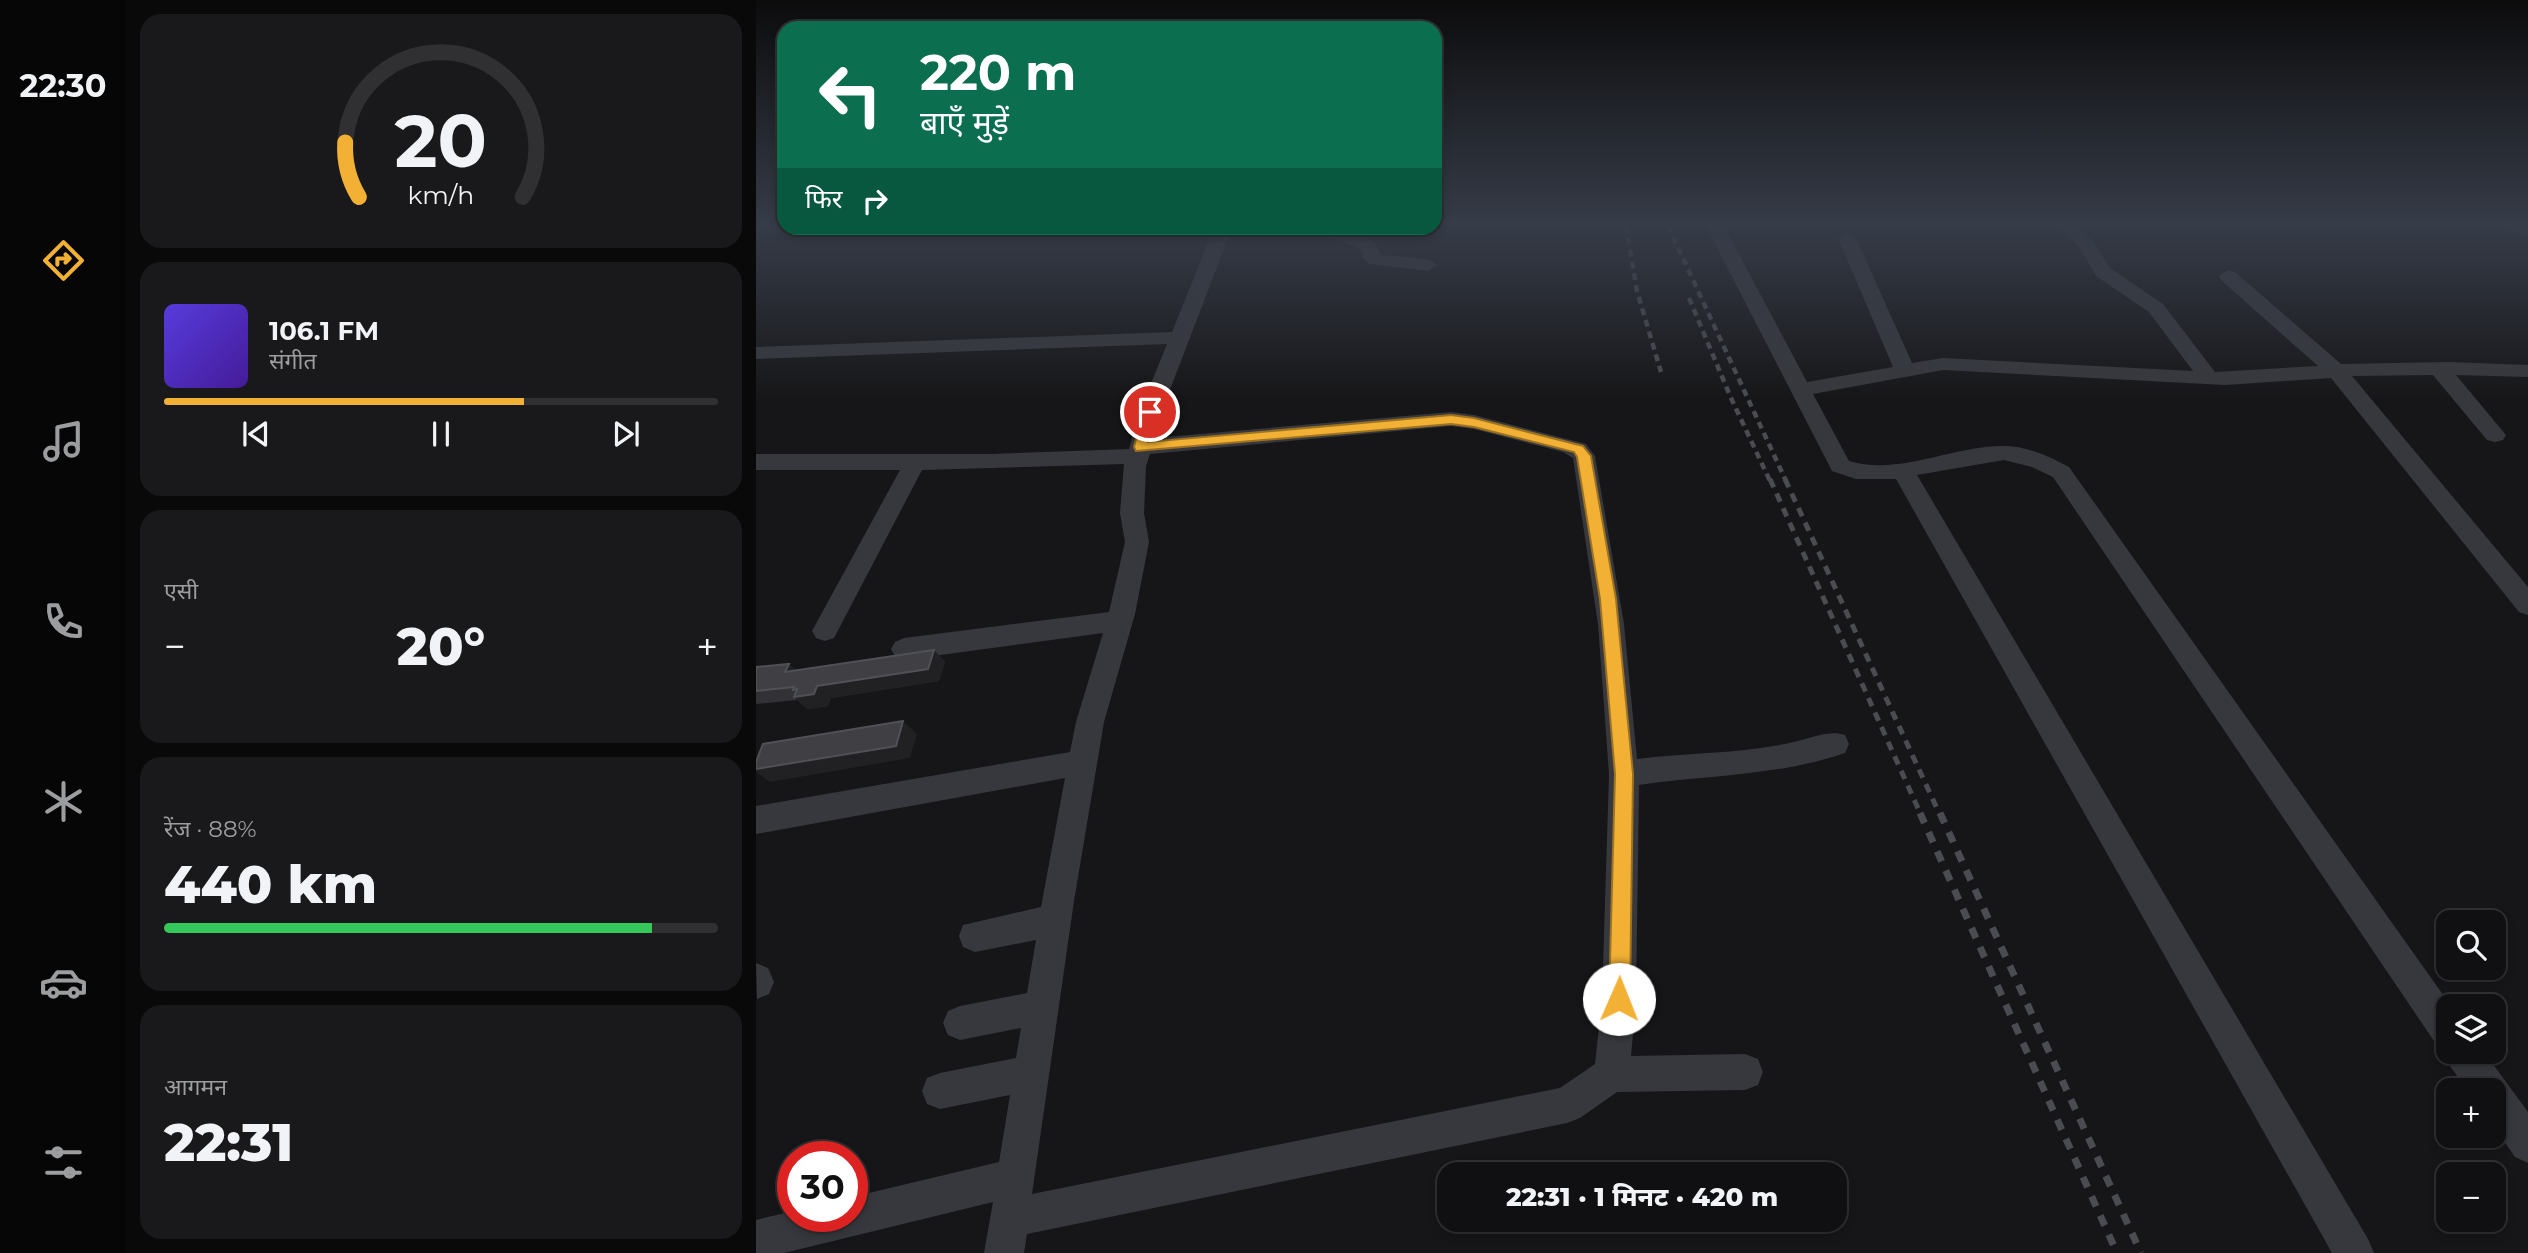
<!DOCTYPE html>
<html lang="hi">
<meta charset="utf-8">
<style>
body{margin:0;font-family:Montserrat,"Noto Sans Devanagari",sans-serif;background:#19191b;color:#f1f3f6;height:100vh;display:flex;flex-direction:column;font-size:26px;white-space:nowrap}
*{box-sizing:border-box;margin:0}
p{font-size:23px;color:#9c9d9f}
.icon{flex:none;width:38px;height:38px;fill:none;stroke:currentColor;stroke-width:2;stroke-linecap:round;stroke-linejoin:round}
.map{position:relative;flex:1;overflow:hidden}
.drawer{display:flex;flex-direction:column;gap:14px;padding:14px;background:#09090a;width:630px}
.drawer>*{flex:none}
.banner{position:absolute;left:21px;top:21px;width:665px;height:214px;border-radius:21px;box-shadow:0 4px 10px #0003,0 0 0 2px #303032;background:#0b6e4f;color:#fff;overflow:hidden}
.fabs{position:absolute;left:1680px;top:910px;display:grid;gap:14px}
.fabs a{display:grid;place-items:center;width:70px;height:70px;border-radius:14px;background:#101012;box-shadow:0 4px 10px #0003,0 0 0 2px #303032;font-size:35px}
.speed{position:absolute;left:21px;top:1141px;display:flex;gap:14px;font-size:35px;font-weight:700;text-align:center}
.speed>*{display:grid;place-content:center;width:91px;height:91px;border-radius:50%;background:#101012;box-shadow:0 4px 10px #0003,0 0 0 2px #303032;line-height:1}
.speed .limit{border:10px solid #d22;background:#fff;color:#111}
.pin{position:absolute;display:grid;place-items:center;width:60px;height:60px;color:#fff;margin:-30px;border:4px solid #fff;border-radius:50%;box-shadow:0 2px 7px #0007}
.me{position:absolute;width:77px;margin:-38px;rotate:1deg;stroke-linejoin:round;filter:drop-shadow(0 0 5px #0008)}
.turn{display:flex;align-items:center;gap:24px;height:147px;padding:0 28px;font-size:32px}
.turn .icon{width:91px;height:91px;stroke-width:2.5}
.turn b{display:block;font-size:49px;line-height:60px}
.then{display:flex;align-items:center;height:66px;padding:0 28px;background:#0003;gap:14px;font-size:26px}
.big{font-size:52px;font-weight:800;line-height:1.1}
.drawer .widget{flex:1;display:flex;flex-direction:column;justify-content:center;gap:10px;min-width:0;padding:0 24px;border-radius:21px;background:#19191b}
.drawer .dial{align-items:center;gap:0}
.dial svg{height:182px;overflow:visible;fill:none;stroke:#303032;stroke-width:7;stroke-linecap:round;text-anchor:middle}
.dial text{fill:#f1f3f6;stroke:none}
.song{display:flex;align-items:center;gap:21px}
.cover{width:84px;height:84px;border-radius:10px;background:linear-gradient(135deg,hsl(250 70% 55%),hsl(260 70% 35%))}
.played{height:7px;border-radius:4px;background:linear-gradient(90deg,#f2b134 65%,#303032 65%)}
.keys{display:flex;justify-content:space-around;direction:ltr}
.heat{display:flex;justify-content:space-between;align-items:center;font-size:38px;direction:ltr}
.charge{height:10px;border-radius:5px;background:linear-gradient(90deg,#34c759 88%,#303032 0)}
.trip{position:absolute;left:681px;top:1162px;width:410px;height:70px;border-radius:21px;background:#101012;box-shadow:0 4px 10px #0003,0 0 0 2px #303032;font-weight:800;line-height:70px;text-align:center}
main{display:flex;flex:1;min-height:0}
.tab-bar{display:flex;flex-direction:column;width:126px;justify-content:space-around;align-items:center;background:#060607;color:#9c9d9f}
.tab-bar .icon{width:49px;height:49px}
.tab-bar .selected{color:#f2b134}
.tab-bar b{font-size:32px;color:#f1f3f6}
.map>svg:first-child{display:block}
</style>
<main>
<nav class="tab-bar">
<b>22:30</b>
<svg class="icon selected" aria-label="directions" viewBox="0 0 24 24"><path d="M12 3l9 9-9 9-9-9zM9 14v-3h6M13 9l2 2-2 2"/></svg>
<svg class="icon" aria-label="music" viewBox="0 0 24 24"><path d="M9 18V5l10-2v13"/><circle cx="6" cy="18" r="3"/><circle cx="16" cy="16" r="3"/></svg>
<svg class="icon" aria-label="phone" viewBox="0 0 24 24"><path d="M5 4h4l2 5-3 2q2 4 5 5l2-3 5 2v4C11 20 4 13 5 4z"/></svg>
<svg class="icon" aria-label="climate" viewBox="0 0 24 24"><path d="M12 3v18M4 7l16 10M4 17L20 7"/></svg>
<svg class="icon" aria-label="car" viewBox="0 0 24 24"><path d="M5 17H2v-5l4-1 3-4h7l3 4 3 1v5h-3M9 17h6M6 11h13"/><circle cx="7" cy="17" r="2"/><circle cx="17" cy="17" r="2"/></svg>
<svg class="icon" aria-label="filters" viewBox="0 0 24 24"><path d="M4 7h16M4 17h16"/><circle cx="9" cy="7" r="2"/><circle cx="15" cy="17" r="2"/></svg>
</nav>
<section class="drawer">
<div class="widget dial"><svg viewBox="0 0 100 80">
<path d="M14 69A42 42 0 1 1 86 69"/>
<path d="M14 69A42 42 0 0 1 8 45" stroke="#f2b134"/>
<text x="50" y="56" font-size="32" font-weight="700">20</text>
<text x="50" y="72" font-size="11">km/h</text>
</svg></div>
<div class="widget">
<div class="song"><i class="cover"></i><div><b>106.1 FM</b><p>संगीत</p></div></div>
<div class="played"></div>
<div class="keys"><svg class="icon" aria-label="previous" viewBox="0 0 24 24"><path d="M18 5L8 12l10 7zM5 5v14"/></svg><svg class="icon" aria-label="pause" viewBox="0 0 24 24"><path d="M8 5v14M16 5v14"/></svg><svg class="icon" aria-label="next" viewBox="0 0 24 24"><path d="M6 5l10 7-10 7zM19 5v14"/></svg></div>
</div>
<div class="widget"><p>एसी</p>
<div class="heat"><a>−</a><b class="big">20°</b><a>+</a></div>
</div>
<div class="widget"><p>रेंज · 88%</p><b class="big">440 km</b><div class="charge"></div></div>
<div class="widget"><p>आगमन</p><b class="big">22:31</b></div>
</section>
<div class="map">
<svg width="1772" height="1253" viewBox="0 0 1772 1253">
<rect width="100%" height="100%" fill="#161618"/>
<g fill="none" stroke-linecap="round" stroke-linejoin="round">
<!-- minor -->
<g fill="#37383d" fill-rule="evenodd">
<path d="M950 226H968L1051 382 1137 367 1082 238 1091 233 1100 238 1156 363 1187 358 1437 371 1393 312 1340 276 1323 247 1301 226H1319L1336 240 1354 268 1407 304 1459 372 1562 366 1465 280 1463 276 1472 270 1479 272 1585 364 1693 362 1772 365V377L1700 375 1750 435 1747 440 1739 442 1731 440 1677 375 1596 376 1772 587V615L1763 612 1575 378 1469 385 1187 370 1057 394 1093 461C1143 476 1196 446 1247 446 1269 445 1294 457 1313 467L1695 1006H1692V1052H1728L1772 1112V1163L1759 1157 1738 1127V1090H1712L1693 1065 1688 1052 1690 1049 1680 1044 1297 477 1276 467 1248 460 1161 475 1612 1239 1618 1253H1576L1140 479H1100L1076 471Z"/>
<path d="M1748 226H1772V238L1751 230Z"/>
<path d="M458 228H476L405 413 398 438 695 412 718 415 830 444 839 456 868 624 881 759C934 752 991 754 1042 741 1058 737 1074 730 1089 735L1093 744 1089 753C1022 776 952 775 883 785L880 999 875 1056 989 1054 1002 1059 1007 1072 1002 1085 989 1090 861 1092 824 1118 811 1123 271 1234 268 1253H228L237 1202 28 1253H0V1220L37 1211V1216H96V1197L243 1162 254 1095 184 1109 171 1104 166 1091 171 1078 184 1073 260 1058 265 1028 204 1040 192 1035 187 1023 192 1011 204 1006 271 993 280 940 219 952 207 947 203 936 207 925 285 907 309 778 0 834V806L314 752 320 722 347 633 148 660 139 656 135 649 139 642 148 638 353 612 369 542 364 513 368 464 166 470 78 638 69 641 60 638 56 631 144 470H0V454H235L373 449 383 413 411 344 0 359V347L416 332ZM695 426 718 429 807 452 817 458 842 624 853 774 846 999 839 1064 804 1088 276 1194 318 901 348 722 379 614 393 542 388 513 390 466 394 454Z"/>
<path d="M559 228H581L618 241 625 255 672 259 681 265 672 271 614 264 607 258 605 249 566 234Z"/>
<path d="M0 963 12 968 18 982 13 994 1 999Z"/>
</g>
<!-- rail-far2 -->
<g stroke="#4a4c52" stroke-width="4.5" stroke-dasharray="7 5" stroke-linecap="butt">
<path d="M870 226 881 291 905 372"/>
<path d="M912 226 1030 481"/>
<path d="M933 298 975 398 1014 481"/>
</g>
<!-- rail-far1 -->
<g stroke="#4a4c52" stroke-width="5" stroke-dasharray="9 7" stroke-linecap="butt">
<path d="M1014 479 1165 815"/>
<path d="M1029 479 1184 815"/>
</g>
<!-- rail -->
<g stroke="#4a4c52" stroke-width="7" stroke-dasharray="11 10" stroke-linecap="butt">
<path d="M1164 813 1361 1253"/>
<path d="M1184 813 1385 1253"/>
</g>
</g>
<!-- wall -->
<path fill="#323236" d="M178 650 189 662 183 681 75 698 72 706 52 709 41 700 0 704V667L41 670Z"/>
<!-- shaded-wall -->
<g fill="#212124">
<path d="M178 650 189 662 183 681 75 698 72 706 52 709 38 697 44 696 37 690 61 686Z"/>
<path d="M33 664 47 676 29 672Z"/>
<path d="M147 721 161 734 154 758 14 782 0 772V769Z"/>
</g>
<!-- building -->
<g fill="#3f3f44" stroke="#4f5156" stroke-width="2">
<path d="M178 650 172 669 61 686 58 694 38 697 41 689 37 690 38 687 0 691V667L33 664 29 672Z"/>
<path d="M147 721 140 746 0 769V762L7 744Z"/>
</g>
<!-- sky -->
<linearGradient id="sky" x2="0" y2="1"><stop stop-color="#0c0c0d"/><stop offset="0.56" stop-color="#363c48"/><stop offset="1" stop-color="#363c48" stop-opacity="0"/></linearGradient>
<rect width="1772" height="401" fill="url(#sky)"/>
<!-- route -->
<path fill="#f2b134" stroke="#9d7322" stroke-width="2" d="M394 408 400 412 392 442 695 415 718 418 827 446 835 456 860 599 877 774 874 999 870 1007 863 1010 856 1007 853 999 859 774 844 599 821 457 818 452 718 427 695 424 380 451 378 447 387 412Z"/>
</svg>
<div class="fabs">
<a><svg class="icon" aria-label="search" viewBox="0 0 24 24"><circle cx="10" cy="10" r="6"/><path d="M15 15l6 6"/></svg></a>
<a><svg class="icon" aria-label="layers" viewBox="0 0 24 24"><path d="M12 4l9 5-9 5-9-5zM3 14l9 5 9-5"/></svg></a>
<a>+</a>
<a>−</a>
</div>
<div class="speed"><div class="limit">30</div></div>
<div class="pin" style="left:394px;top:412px;background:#d93025"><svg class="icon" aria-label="arrive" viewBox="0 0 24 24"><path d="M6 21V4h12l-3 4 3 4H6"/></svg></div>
<svg class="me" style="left:863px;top:999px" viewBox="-20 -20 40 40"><circle r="19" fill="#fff"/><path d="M0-13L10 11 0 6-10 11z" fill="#f2b134"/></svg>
<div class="trip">22:31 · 1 मिनट · 420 m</div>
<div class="banner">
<div class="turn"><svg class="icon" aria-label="left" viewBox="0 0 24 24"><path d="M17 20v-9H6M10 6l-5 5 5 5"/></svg><div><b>220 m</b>बाएँ मुड़ें</div></div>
<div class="then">फिर<svg class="icon" aria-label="right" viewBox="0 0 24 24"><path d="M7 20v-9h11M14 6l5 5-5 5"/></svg></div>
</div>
</div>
</main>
